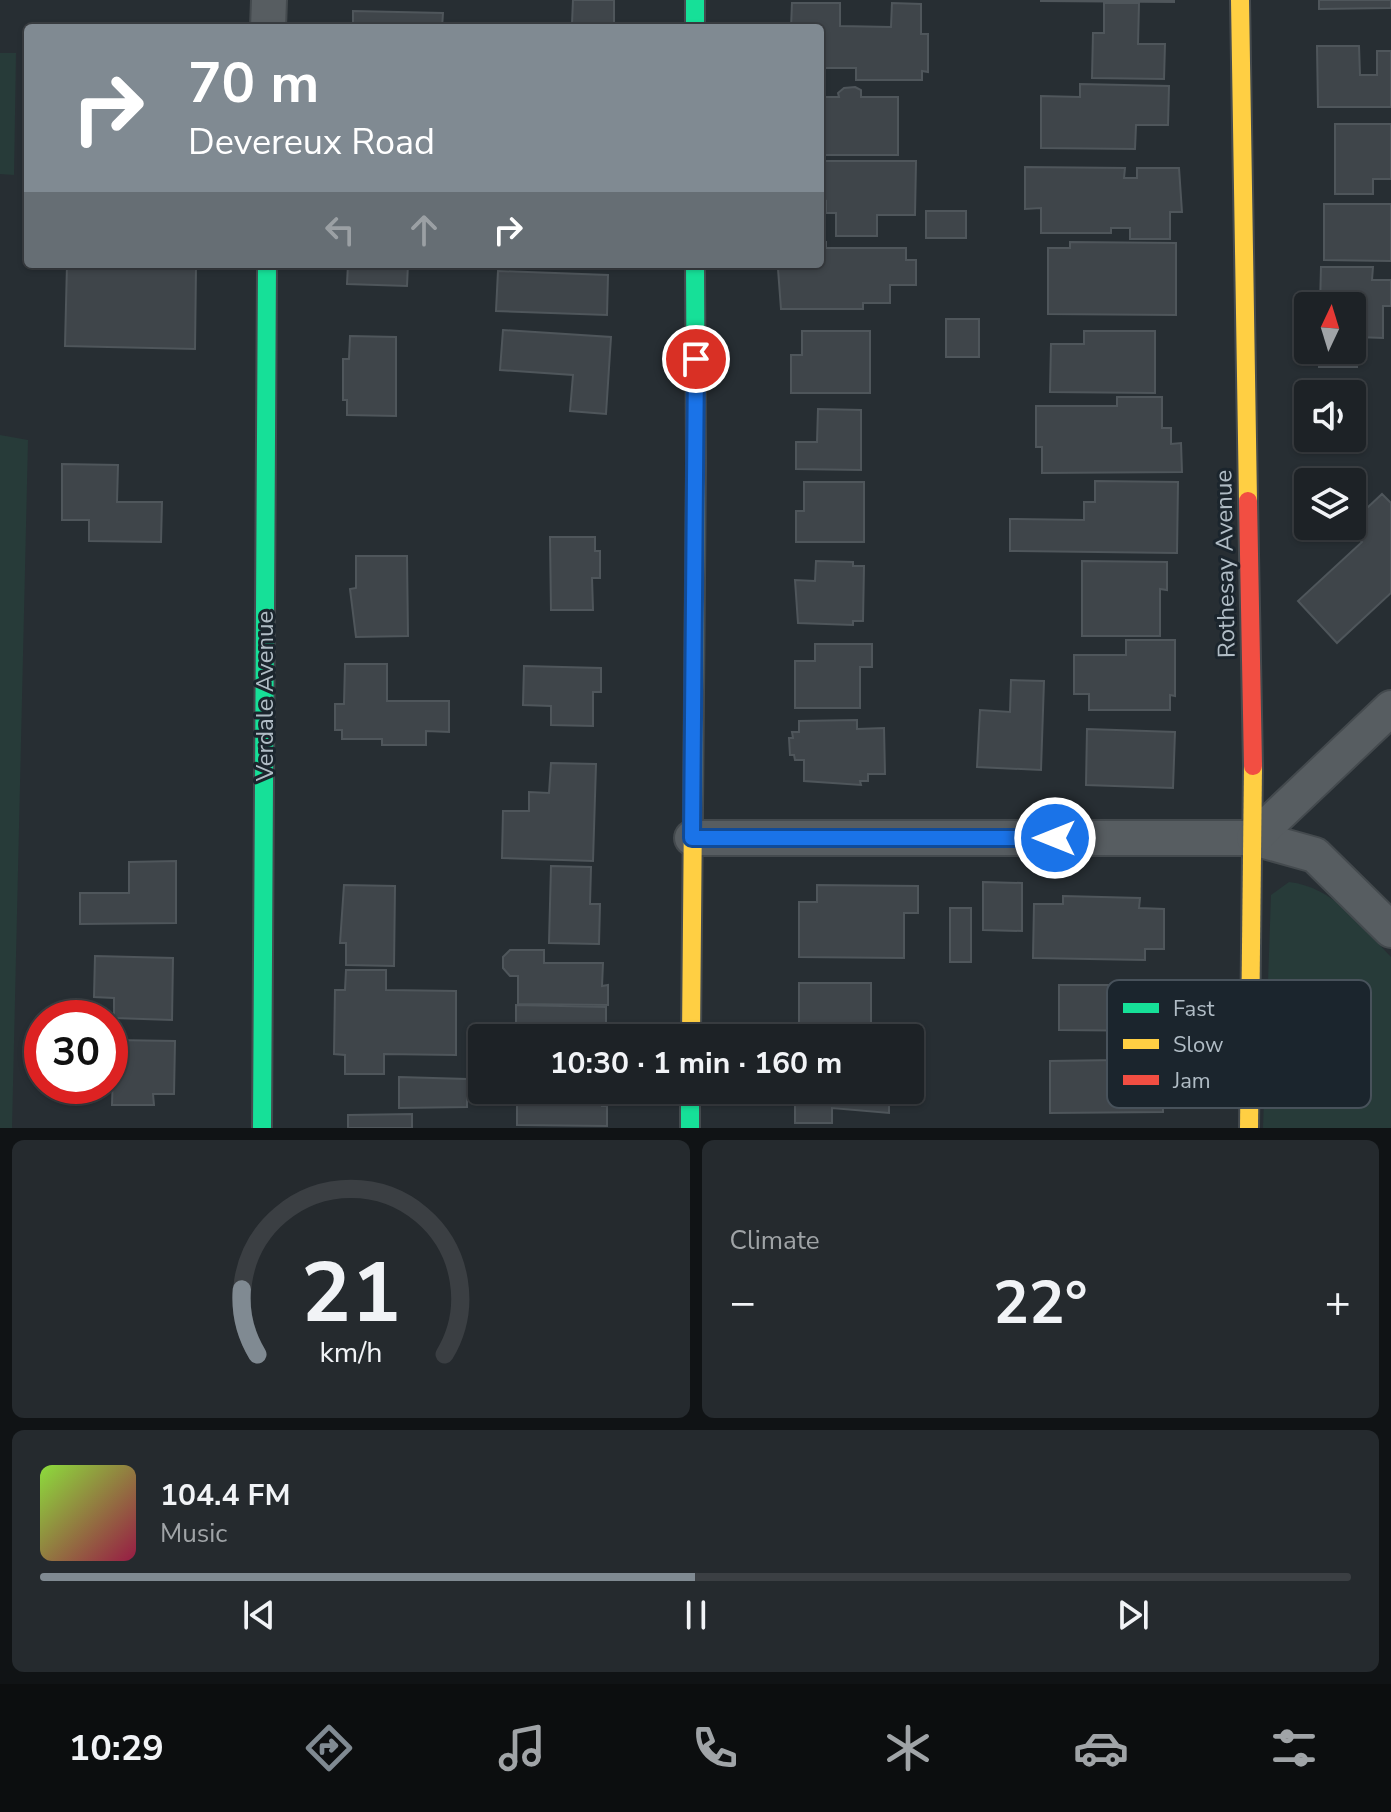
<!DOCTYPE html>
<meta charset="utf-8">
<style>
body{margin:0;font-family:"Nunito Sans",sans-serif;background:#252a2e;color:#f1f3f6;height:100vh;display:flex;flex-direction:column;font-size:30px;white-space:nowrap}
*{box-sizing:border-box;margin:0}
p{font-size:26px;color:#a0a4a7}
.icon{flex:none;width:44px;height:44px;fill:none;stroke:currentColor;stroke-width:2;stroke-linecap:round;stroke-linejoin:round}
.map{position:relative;height:1128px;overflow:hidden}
.drawer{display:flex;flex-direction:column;gap:12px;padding:12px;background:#101315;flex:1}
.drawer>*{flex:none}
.banner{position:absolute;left:24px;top:24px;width:800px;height:244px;border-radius:8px;box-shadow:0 2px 6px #0004,0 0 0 2px #3b3f43;background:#808a92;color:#fff;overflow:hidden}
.needle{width:52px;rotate:4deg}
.controls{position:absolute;left:1294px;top:292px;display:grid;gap:16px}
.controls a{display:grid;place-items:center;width:72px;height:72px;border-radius:8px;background:#1d2226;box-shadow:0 2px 6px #0004,0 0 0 2px #3b3f43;font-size:40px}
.speed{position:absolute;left:24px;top:1000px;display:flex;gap:16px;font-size:40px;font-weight:700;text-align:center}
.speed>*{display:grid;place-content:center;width:104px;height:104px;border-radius:50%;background:#1d2226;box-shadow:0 2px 6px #0004,0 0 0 2px #3b3f43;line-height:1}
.speed .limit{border:12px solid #d22;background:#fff;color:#111}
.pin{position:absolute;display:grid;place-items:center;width:68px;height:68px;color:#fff;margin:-34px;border:4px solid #fff;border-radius:50%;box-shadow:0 2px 8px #0007}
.me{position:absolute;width:88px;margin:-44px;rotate:270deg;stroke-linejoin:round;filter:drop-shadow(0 0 6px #0008)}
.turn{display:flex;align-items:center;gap:28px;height:168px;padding:0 32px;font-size:36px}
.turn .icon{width:104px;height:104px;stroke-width:2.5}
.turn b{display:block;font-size:56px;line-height:68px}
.lanes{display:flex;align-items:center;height:76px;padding:0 32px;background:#0003;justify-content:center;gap:40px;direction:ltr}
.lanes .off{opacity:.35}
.big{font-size:60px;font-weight:700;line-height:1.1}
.drawer .card{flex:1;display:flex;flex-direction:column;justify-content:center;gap:12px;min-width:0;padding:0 28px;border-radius:12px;background:#252a2e}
.drawer .dial{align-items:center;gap:0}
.dial svg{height:208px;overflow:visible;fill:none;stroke:#3b3f43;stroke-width:7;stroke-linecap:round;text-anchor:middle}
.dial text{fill:#f1f3f6;stroke:none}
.song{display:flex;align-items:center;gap:24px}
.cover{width:96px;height:96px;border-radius:12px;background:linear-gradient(135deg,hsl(90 70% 55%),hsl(340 70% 35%))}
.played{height:8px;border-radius:4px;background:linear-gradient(90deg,#808a92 50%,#3b3f43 50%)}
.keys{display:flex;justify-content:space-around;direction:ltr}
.heat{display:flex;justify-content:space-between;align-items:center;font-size:44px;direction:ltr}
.drawer .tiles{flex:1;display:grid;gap:12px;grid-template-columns:1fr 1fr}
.card:last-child{grid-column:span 2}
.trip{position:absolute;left:468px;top:1024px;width:456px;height:80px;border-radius:8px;background:#1d2226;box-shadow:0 2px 6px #0004,0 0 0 2px #3b3f43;font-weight:700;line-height:80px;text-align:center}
.tabs{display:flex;height:128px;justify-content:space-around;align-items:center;background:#0c0e0f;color:#a0a4a7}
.tabs .icon{width:56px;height:56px}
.tabs .current{color:#808a92}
.tabs b{font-size:36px;color:#f1f3f6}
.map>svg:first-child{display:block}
</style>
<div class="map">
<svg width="1391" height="1128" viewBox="0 0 1391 1128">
<rect width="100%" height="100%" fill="#272e33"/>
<!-- green -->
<g fill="#273b39">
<path d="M0 53H16L14 175 0 174Z"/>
<path d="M0 435 28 440 12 1128H0Z"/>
<path d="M1289 882C1334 887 1361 926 1391 957V1128H1263L1271 895Z"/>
</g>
<!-- building -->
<g fill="#3f454a" stroke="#4f565b" stroke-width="2">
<path d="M573 0H614V28H512V23L572 24Z"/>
<path d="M1041 0H1174V2L1041 1Z"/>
<path d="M1319 0H1391V8L1319 9Z"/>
<path d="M792 3H840V26L891 27 892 3 921 4V34H928V72L922 71V80H856V68H821L820 76V28H791Z"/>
<path d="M1104 3H1139L1138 44H1165L1164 79 1092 78 1093 33H1104Z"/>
<path d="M353 11 443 13 442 28H353Z"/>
<path d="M1317 46H1359L1360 75H1377V51H1391V107H1318Z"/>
<path d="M1080 84 1169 86 1168 125H1136L1135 149 1041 148V96L1080 97Z"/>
<path d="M855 87 861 90V97H898V155H820V97H839L838 93 844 88Z"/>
<path d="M1335 124H1391V179H1373V194H1335Z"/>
<path d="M825 161H916L915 215H877V236H836V213H826V201L820 202V169H824Z"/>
<path d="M1025 167 1125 168 1124 178H1137V168H1179L1182 212H1170V239H1130V228H1111V233H1041V208L1025 209Z"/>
<path d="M1324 204H1391V261L1324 260Z"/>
<rect x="926" y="211" width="40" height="27"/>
<path d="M820 242H826V248H906V260H916V285H890V303H863V309H781L778 269H787V264H820Z"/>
<path d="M1070 242 1176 243V315L1048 314V248H1070Z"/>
<path d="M67 264 196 266 195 349 65 346Z"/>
<path d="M348 264H408L407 286 347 284Z"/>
<path d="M1321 267H1373L1372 280H1391V306H1383V338L1357 337V367H1319L1320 350H1352V306H1320Z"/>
<path d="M498 271 608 275 607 315 496 311Z"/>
<rect x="946" y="319" width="33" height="38"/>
<path d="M503 330 611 337 606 414 570 411 573 375 500 370Z"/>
<path d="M802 331H870V393H791V355H802Z"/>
<path d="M1084 331H1155V393L1050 392 1051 344H1084Z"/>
<path d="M350 336 396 337V416L347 415V400H343V359H349Z"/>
<path d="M1117 397H1162V428H1171V444L1181 443 1182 472 1042 473V447H1036V406H1117Z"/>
<path d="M818 409 861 410V470L796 469V442H817Z"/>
<path d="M62 464 118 465 117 502H162L161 542 89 541V520H62Z"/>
<path d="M1095 481 1178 482 1177 553 1010 551V519L1084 520V502H1095Z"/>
<path d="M804 482H864V542H796V511H804Z"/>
<path d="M1382 494 1391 503V593L1337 643 1298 601 1362 542 1347 526H1352V522Z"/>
<path d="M550 537H595V551H600V578H592L593 610H551Z"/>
<path d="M356 556H407L408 636 356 637 350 589 356 588Z"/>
<path d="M816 561 853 562V566H864L863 621H853V625L798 623 795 580 815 581Z"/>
<path d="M1082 561 1167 562V590L1160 589V636H1082Z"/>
<path d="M1126 640H1175V696L1170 695V710H1089V694H1074V655H1126Z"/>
<path d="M815 644H872V667H860V708H795V661H815Z"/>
<path d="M345 664H387V701H449V732L426 731V745H382V739H342V730H335V704H344Z"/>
<path d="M524 666 601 668V692H593V726L551 725V706L523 705Z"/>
<path d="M1011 680 1044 681 1041 770 977 767 980 710 1010 712Z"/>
<path d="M857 720V729L884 728 885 774H868V781H860L861 785 804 781V760H795L794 755H790L789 738H793L792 732H799V721Z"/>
<path d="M1087 729 1175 732 1173 788 1086 785Z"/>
<path d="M551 763 596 764 593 861 502 858 503 811H529V792L549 793Z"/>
<path d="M176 861V923L80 924V893H129V862Z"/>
<path d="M551 866 591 867 590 904H600L599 944 549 943Z"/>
<path d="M983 882 1022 883V931L983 930Z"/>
<path d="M344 885 395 886 394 966 346 965V943H340Z"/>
<path d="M817 885 918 886V913H904V958L799 957V902H817Z"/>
<path d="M1063 896 1140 898 1139 908 1164 909V949H1145V960L1033 958 1034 904H1063Z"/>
<rect x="950" y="908" width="21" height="54"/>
<path d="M510 950H544V963H603L602 986 608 985V1005L518 1004V976H510L503 968V957Z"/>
<path d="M95 956 173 958 172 1020 114 1018V998L94 997Z"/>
<path d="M346 970H386V990L456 991V1055L384 1054V1074H345V1055L334 1054 335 990H345Z"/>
<rect x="799" y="983" width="72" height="55"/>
<path d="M1059 985H1160V1000H1173V1021H1165L1164 1031 1059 1030Z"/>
<path d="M516 1005 606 1007V1026H601V1038H504L516 1034Z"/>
<path d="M114 1040 175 1041 174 1094H153L154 1105H112Z"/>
<path d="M1118 1047H1162L1163 1112 1050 1113V1061L1118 1060Z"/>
<path d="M399 1077 467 1079V1107L399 1108Z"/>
<path d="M503 1090H602V1106H607V1126L517 1125V1096H509Z"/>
<path d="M795 1090H889V1113L832 1108V1123H795Z"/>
<path d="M412 1114V1128H348V1115Z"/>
</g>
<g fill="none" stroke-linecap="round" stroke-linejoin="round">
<!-- street casing -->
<g stroke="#444a4e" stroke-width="38">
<g id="street">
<path d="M268 28 269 0"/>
<path d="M692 838H1254L1315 855 1391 930"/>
<path d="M1254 838 1391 708"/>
</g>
</g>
<!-- fast casing -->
<g stroke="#444a4e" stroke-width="22">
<g id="fast">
<path d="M695 0V28"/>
<path d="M695 264 696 464"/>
<path d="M690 1090V1128"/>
<path d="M262 1128 267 264"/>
</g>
</g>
<!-- slow casing -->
<g stroke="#444a4e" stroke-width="22">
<g id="slow">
<path d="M1240 0 1248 501"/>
<path d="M691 1038 696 464"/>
<path d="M1249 1128 1253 766"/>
</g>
</g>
<!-- jam casing -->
<g stroke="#444a4e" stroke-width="22">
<path id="jam" d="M1248 501 1253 766"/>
</g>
<!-- street -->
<use href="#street" stroke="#575d61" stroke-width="34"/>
<!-- fast -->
<use href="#fast" stroke="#16e098" stroke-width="18"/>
<!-- slow -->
<use href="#slow" stroke="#ffcf43" stroke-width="18"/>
<!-- jam -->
<use href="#jam" stroke="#f24e42" stroke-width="18"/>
</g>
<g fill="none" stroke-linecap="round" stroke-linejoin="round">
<!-- route casing -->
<g stroke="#114b97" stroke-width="20">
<path id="route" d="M696 359 692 838H1055"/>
</g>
<!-- route -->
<use href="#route" stroke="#1a73e8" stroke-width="14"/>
</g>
<g text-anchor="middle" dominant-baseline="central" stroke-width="6" stroke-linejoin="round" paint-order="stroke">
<!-- street labels -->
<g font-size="24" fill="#b0bcc5" stroke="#1b252d">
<text transform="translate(1225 564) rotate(-91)">Rothesay Avenue</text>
<text transform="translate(265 696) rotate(-90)">Verdale Avenue</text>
</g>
</g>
<!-- legend -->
<rect x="1107" y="980" width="264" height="128" rx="12" fill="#1b252d" stroke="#48525b" stroke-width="2"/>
<rect x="1123" y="1003" width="36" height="10" fill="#16e098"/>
<rect x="1123" y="1039" width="36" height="10" fill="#ffcf43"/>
<rect x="1123" y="1075" width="36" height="10" fill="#f24e42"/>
<g font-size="22" fill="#b0bcc5">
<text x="1173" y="1016">Fast</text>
<text x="1173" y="1052">Slow</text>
<text x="1173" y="1088">Jam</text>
</g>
</svg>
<div class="controls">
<a><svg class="needle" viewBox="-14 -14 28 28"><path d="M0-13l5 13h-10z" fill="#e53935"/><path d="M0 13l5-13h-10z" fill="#a0a4a7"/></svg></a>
<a><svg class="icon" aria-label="sound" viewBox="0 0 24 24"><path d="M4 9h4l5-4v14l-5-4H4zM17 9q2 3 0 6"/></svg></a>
<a><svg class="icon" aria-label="layers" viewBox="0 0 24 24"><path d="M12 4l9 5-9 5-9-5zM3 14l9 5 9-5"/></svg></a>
</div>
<div class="speed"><div class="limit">30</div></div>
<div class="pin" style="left:696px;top:359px;background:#d93025"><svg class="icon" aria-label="arrive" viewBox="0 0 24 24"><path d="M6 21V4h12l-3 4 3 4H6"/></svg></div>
<svg class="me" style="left:1055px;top:838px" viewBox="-20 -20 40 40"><circle r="17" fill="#1a73e8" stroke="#fff" stroke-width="3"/><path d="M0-11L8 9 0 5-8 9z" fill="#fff"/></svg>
<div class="trip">10:30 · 1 min · 160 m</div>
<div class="banner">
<div class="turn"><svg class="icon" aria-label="right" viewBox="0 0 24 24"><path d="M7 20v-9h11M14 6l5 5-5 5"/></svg><div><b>70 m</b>Devereux Road</div></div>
<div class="lanes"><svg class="icon off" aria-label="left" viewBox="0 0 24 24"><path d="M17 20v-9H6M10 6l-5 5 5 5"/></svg><svg class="icon off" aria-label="ahead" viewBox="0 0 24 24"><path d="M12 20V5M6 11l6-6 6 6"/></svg><svg class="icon" aria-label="right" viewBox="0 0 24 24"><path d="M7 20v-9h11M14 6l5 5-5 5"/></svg></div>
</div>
</div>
<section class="drawer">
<div class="tiles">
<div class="card dial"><svg viewBox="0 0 100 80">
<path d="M14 69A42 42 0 1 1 86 69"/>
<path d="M14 69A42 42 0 0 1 8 44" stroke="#808a92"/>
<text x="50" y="56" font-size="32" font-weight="700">21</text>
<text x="50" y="72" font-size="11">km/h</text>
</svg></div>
<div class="card"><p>Climate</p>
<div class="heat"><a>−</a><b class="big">22°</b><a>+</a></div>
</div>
<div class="card">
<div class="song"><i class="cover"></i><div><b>104.4 FM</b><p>Music</p></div></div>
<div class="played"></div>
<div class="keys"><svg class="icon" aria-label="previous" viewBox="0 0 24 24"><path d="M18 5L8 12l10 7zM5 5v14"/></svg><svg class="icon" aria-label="pause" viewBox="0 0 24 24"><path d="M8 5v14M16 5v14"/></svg><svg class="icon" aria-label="next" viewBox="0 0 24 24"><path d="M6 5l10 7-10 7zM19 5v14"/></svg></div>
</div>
</div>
</section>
<nav class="tabs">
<b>10:29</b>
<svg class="icon current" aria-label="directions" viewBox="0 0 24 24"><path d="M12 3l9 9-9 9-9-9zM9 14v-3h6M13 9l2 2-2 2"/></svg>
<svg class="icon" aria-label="music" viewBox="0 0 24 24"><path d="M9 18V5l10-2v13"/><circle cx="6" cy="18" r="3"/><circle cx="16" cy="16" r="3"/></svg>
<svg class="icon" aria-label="phone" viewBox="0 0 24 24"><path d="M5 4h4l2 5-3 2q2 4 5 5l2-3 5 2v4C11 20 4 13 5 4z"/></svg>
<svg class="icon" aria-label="climate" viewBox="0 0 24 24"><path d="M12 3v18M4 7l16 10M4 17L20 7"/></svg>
<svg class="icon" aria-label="car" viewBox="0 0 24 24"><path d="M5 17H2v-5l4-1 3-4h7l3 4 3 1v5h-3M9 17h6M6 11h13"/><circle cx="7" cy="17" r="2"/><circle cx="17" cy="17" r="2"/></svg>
<svg class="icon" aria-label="filters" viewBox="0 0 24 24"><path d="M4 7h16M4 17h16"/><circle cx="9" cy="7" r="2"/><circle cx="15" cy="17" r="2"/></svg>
</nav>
